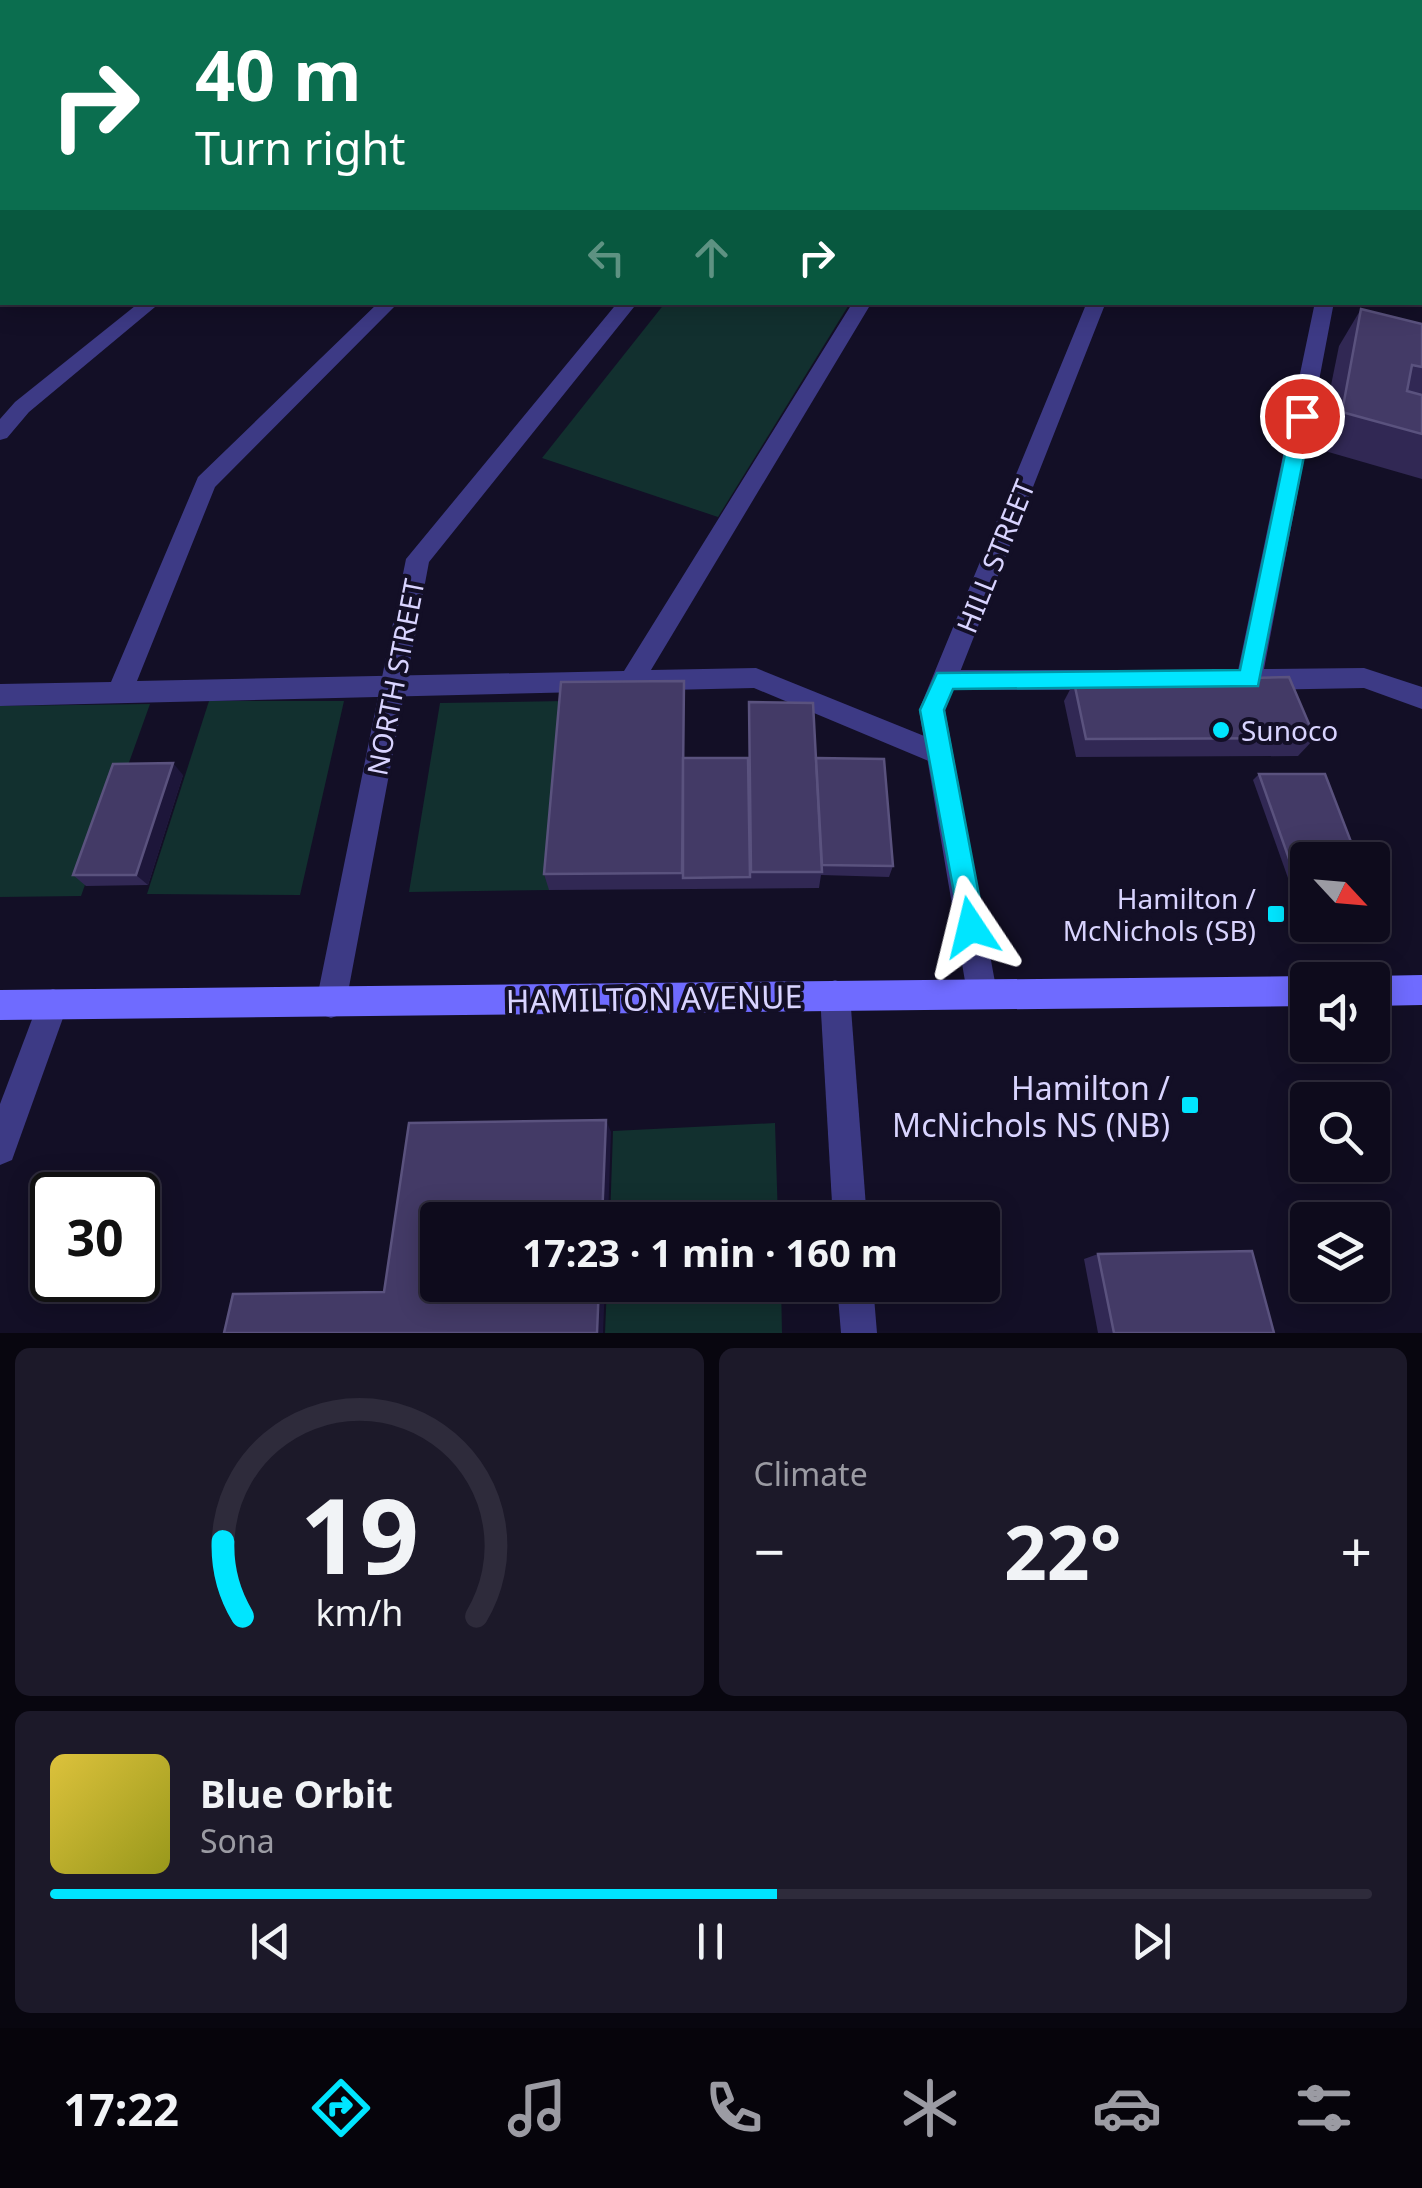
<!DOCTYPE html>
<meta charset="utf-8">
<style>
body{margin:0;font-family:"Noto Sans",sans-serif;background:#1c1929;color:#f1f3f6;height:100vh;display:flex;flex-direction:column;font-size:38px;white-space:nowrap}
*{box-sizing:border-box;margin:0}
p{font-size:32px;color:#9b9ba3}
.icon{flex:none;width:55px;height:55px;fill:none;stroke:currentColor;stroke-width:2;stroke-linecap:round;stroke-linejoin:round}
.map{position:relative;height:1333px;overflow:hidden}
.side{display:flex;flex-direction:column;gap:15px;padding:15px;background:#08060f;flex:1}
.side>*{flex:none}
.hud{position:absolute;left:0px;top:0px;width:1422px;height:305px;box-shadow:0 5px 25px #0003,0 0 0 2px #2e2b3b;background:#0b6e4f;color:#fff;overflow:hidden}
.needle{width:65px;rotate:116deg}
.fabs{position:absolute;left:1290px;top:842px;display:grid;gap:20px}
.fabs a{display:grid;place-items:center;width:100px;height:100px;border-radius:10px;background:#0e0b1c;box-shadow:0 5px 25px #0003,0 0 0 2px #2e2b3b;font-size:50px}
.speed{position:absolute;left:30px;top:1172px;display:flex;gap:20px;font-size:50px;font-weight:700;text-align:center}
.speed>*{display:grid;place-content:center;width:130px;height:130px;border-radius:50%;background:#0e0b1c;box-shadow:0 5px 25px #0003,0 0 0 2px #2e2b3b;line-height:1}
.speed .limit{border:5px solid #111;border-radius:15px;background:#fff;color:#111}
.pin{position:absolute;display:grid;place-items:center;width:85px;height:85px;color:#fff;margin:-42px;border:5px solid #fff;border-radius:50%;box-shadow:0 2px 10px #0007}
.me{position:absolute;width:110px;margin:-55px;rotate:350deg;stroke-linejoin:round;filter:drop-shadow(0 0 8px #0008)}
.turn{display:flex;align-items:center;gap:35px;height:210px;padding:0 30px;font-size:45px}
.turn .icon{width:130px;height:130px;stroke-width:2.5}
.turn b{display:block;font-size:70px;line-height:85px}
.lanes{display:flex;align-items:center;height:95px;padding:0 30px;background:#0003;justify-content:center;gap:50px;direction:ltr}
.lanes .off{opacity:.35}
.big{font-size:75px;font-weight:700;line-height:1.1}
.side .widget{flex:1;display:flex;flex-direction:column;justify-content:center;gap:15px;min-width:0;padding:0 35px;border-radius:15px;background:#1c1929}
.side .dial{align-items:center;gap:0}
.dial svg{height:260px;overflow:visible;fill:none;stroke:#2e2b3b;stroke-width:7;stroke-linecap:round;text-anchor:middle}
.dial text{fill:#f1f3f6;stroke:none}
.song{display:flex;align-items:center;gap:30px}
.cover{width:120px;height:120px;border-radius:15px;background:linear-gradient(135deg,hsl(50 70% 55%),hsl(60 70% 35%))}
.played{height:10px;border-radius:5px;background:linear-gradient(90deg,#00e5ff 55%,#2e2b3b 55%)}
.keys{display:flex;justify-content:space-around;direction:ltr}
.heat{display:flex;justify-content:space-between;align-items:center;font-size:55px;direction:ltr}
.side .tiles{flex:1;display:grid;gap:15px;grid-template-columns:1fr 1fr}
.widget:last-child{grid-column:span 2}
.trip{position:absolute;left:420px;top:1202px;width:580px;height:100px;border-radius:10px;background:#0e0b1c;box-shadow:0 5px 25px #0003,0 0 0 2px #2e2b3b;font-weight:700;line-height:100px;text-align:center}
.tab-bar{display:flex;height:160px;justify-content:space-around;align-items:center;background:#06040b;color:#9b9ba3}
.tab-bar .icon{width:70px;height:70px}
.tab-bar .selected{color:#00e5ff}
.tab-bar b{font-size:45px;color:#f1f3f6}
.map>svg:first-child{display:block}
</style>
<div class="map">
<svg width="1422" height="1333" viewBox="0 0 1422 1333">
<rect width="100%" height="100%" fill="#130f26"/>
<!-- green -->
<g fill="#12302f">
<path d="M665 303H850L718 517 542 458Z"/>
<path d="M209 701H344L300 895 147 894Z"/>
<path d="M565 701 549 890 409 892 440 703Z"/>
<path d="M150 704 81 896 0 897V706Z"/>
<path d="M775 1123 778 1220H610L613 1131Z"/>
<path d="M607 1285H781L782 1333H605Z"/>
</g>
<g fill="none" stroke-linecap="round" stroke-linejoin="round">
<!-- service -->
<g fill="#3d3a85" fill-rule="evenodd">
<path d="M0 0H17L2 6Z"/>
<rect x="1378" y="0" width="14" height="2"/>
<path d="M379 302H399L215 487 137 681 624 671 853 302H872L651 670 756 668 949 746 953 754 949 762 940 765 931 762 754 688 0 706V684L111 682 198 477Z"/>
<path d="M1315 302H1334L1264 669 1364 668 1422 687V709L1364 688 1249 690 1240 687 1236 680Z"/>
<path d="M945 670H1205L1214 673 1218 680 1214 687 1205 690H945L936 687 932 680 936 673Z"/>
</g>
<!-- minor -->
<g fill="#3d3a85" fill-rule="evenodd">
<path d="M642 0H667L668 2H644Z"/>
<path d="M2 102V113L0 114V103Z"/>
<rect x="1420" y="151" width="2" height="10"/>
<path d="M140 302H161L29 412 7 438 0 440V419L15 402Z"/>
<path d="M618 302H638L429 562 346 1003 342 1014 331 1018 320 1014 316 1003 406 559Z"/>
<path d="M1087 302H1106L945 710 997 993 993 1004 982 1008 971 1004 967 993 919 710Z"/>
<path d="M835 980 846 984 850 995 867 1220H833L820 995 824 984Z"/>
<path d="M53 989 64 993 68 1004 12 1160 0 1165V1104L42 993Z"/>
<path d="M837 1285H873L877 1333H841Z"/>
</g>
<!-- secondary -->
<g fill="#6f6bff" fill-rule="evenodd">
<path d="M1422 975V1005L1372 1006V980H1362L1372 976Z"/>
<path d="M1308 976 1318 980H1308V1006L0 1020V990Z"/>
</g>
</g>
<!-- wall -->
<g fill="#312854">
<path d="M1361 309 1422 324V479L1318 449 1339 346Z"/>
<path d="M684 681V758L749 811V702L816 758 893 866 889 877 821 875 819 888 549 890 544 874Z"/>
<path d="M1074 682 1315 738 1298 756 1076 757 1064 701Z"/>
<path d="M1259 774 1308 860V878H1288L1253 780Z"/>
<path d="M183 775 148 885 86 886 73 875Z"/>
<path d="M1098 1254 1274 1333H1098L1084 1259Z"/>
</g>
<!-- shaded-wall -->
<g fill="#1d163a">
<path d="M173 763 183 775 148 885 136 875Z"/>
<path d="M606 1120 611 1132 608 1220H602Z"/>
<path d="M599 1285H605L603 1333H597Z"/>
</g>
<!-- building -->
<g fill="#433a66" stroke="#5a527e" stroke-width="2.5">
<path d="M43 0H77L87 2H38Z"/>
<path d="M81 0H126L122 2H87L80 1Z"/>
<path d="M2 44V69L0 68V45Z"/>
<path d="M1361 309 1422 324V367L1412 365 1407 391 1422 395V434L1342 412Z"/>
<path d="M1289 677 1315 738 1086 739 1074 682Z"/>
<path d="M684 681 682 873 544 874 561 682Z"/>
<path d="M749 702 813 703 822 872H751Z"/>
<path d="M683 758H748L750 877 683 878Z"/>
<path d="M816 758 884 759 893 866 822 865Z"/>
<path d="M173 763 136 875H73L113 764Z"/>
<path d="M1259 774H1325L1358 860H1308V873H1294Z"/>
<path d="M606 1120 602 1220H438V1285H599L597 1333H224L233 1294 384 1292 409 1123Z"/>
<path d="M1252 1251 1274 1333H1114L1098 1254Z"/>
</g>
<!-- route -->
<path fill="#00e5ff" stroke="#0095a6" stroke-width="2.5" d="M1302 409 1312 416 1258 686 953 689 944 710 985 927 981 936 971 940 962 936 920 710 937 673 1240 670 1293 416Z"/>
<!-- markers -->
<g fill="#00e5ff" stroke="#130f26" stroke-width="4">
<circle cx="1221" cy="730" r="10"/>
<rect x="1266" y="904" width="20" height="20" rx="5"/>
<rect x="1180" y="1095" width="20" height="20" rx="5"/>
</g>
<g text-anchor="middle" dominant-baseline="central" stroke-width="8" stroke-linejoin="round" paint-order="stroke">
<!-- street labels -->
<g font-size="28" fill="#d9d4ff" stroke="#130f26">
<text transform="translate(995 556) rotate(-68)">HILL STREET</text>
<text transform="translate(395 677) rotate(-79)">NORTH STREET</text>
</g>
<!-- poi labels -->
<g font-size="28" fill="#d9d4ff" stroke="#130f26" text-anchor="start">
<text x="1241" y="730">Sunoco</text>
<text x="1256" y="898" text-anchor="end">Hamilton /<tspan x="1256" dy="32">McNichols (SB)</tspan></text>
</g>
<!-- near-street labels -->
<g font-size="32" fill="#d9d4ff" stroke="#130f26">
<text transform="translate(654 998) rotate(-1)">HAMILTON AVENUE</text>
</g>
<!-- near-poi labels -->
<g font-size="32" fill="#d9d4ff" stroke="#130f26" text-anchor="end">
<text x="1170" y="1087">Hamilton /<tspan x="1170" dy="37">McNichols NS (NB)</tspan></text>
</g>
</g>
</svg>
<div class="fabs">
<a><svg class="needle" viewBox="-14 -14 28 28"><path d="M0-13l5 13h-10z" fill="#e53935"/><path d="M0 13l5-13h-10z" fill="#9b9ba3"/></svg></a>
<a><svg class="icon" aria-label="sound" viewBox="0 0 24 24"><path d="M4 9h4l5-4v14l-5-4H4zM17 9q2 3 0 6"/></svg></a>
<a><svg class="icon" aria-label="search" viewBox="0 0 24 24"><circle cx="10" cy="10" r="6"/><path d="M15 15l6 6"/></svg></a>
<a><svg class="icon" aria-label="layers" viewBox="0 0 24 24"><path d="M12 4l9 5-9 5-9-5zM3 14l9 5 9-5"/></svg></a>
</div>
<div class="speed"><div class="limit">30</div></div>
<div class="pin" style="left:1302px;top:416px;background:#d93025"><svg class="icon" aria-label="arrive" viewBox="0 0 24 24"><path d="M6 21V4h12l-3 4 3 4H6"/></svg></div>
<svg class="me" style="left:971px;top:927px" viewBox="-20 -20 40 40"><path d="M0-17L14 15 0 8-14 15z" fill="#00e5ff" stroke="#fff" stroke-width="4"/></svg>
<div class="trip">17:23 · 1 min · 160 m</div>
<div class="hud">
<div class="turn"><svg class="icon" aria-label="right" viewBox="0 0 24 24"><path d="M7 20v-9h11M14 6l5 5-5 5"/></svg><div><b>40 m</b>Turn right</div></div>
<div class="lanes"><svg class="icon off" aria-label="left" viewBox="0 0 24 24"><path d="M17 20v-9H6M10 6l-5 5 5 5"/></svg><svg class="icon off" aria-label="ahead" viewBox="0 0 24 24"><path d="M12 20V5M6 11l6-6 6 6"/></svg><svg class="icon" aria-label="right" viewBox="0 0 24 24"><path d="M7 20v-9h11M14 6l5 5-5 5"/></svg></div>
</div>
</div>
<section class="side">
<div class="tiles">
<div class="widget dial"><svg viewBox="0 0 100 80">
<path d="M14 69A42 42 0 1 1 86 69"/>
<path d="M14 69A42 42 0 0 1 8 46" stroke="#00e5ff"/>
<text x="50" y="56" font-size="32" font-weight="700">19</text>
<text x="50" y="72" font-size="11">km/h</text>
</svg></div>
<div class="widget"><p>Climate</p>
<div class="heat"><a>−</a><b class="big">22°</b><a>+</a></div>
</div>
<div class="widget">
<div class="song"><i class="cover"></i><div><b>Blue Orbit</b><p>Sona</p></div></div>
<div class="played"></div>
<div class="keys"><svg class="icon" aria-label="previous" viewBox="0 0 24 24"><path d="M18 5L8 12l10 7zM5 5v14"/></svg><svg class="icon" aria-label="pause" viewBox="0 0 24 24"><path d="M8 5v14M16 5v14"/></svg><svg class="icon" aria-label="next" viewBox="0 0 24 24"><path d="M6 5l10 7-10 7zM19 5v14"/></svg></div>
</div>
</div>
</section>
<nav class="tab-bar">
<b>17:22</b>
<svg class="icon selected" aria-label="directions" viewBox="0 0 24 24"><path d="M12 3l9 9-9 9-9-9zM9 14v-3h6M13 9l2 2-2 2"/></svg>
<svg class="icon" aria-label="music" viewBox="0 0 24 24"><path d="M9 18V5l10-2v13"/><circle cx="6" cy="18" r="3"/><circle cx="16" cy="16" r="3"/></svg>
<svg class="icon" aria-label="phone" viewBox="0 0 24 24"><path d="M5 4h4l2 5-3 2q2 4 5 5l2-3 5 2v4C11 20 4 13 5 4z"/></svg>
<svg class="icon" aria-label="climate" viewBox="0 0 24 24"><path d="M12 3v18M4 7l16 10M4 17L20 7"/></svg>
<svg class="icon" aria-label="car" viewBox="0 0 24 24"><path d="M5 17H2v-5l4-1 3-4h7l3 4 3 1v5h-3M9 17h6M6 11h13"/><circle cx="7" cy="17" r="2"/><circle cx="17" cy="17" r="2"/></svg>
<svg class="icon" aria-label="filters" viewBox="0 0 24 24"><path d="M4 7h16M4 17h16"/><circle cx="9" cy="7" r="2"/><circle cx="15" cy="17" r="2"/></svg>
</nav>
